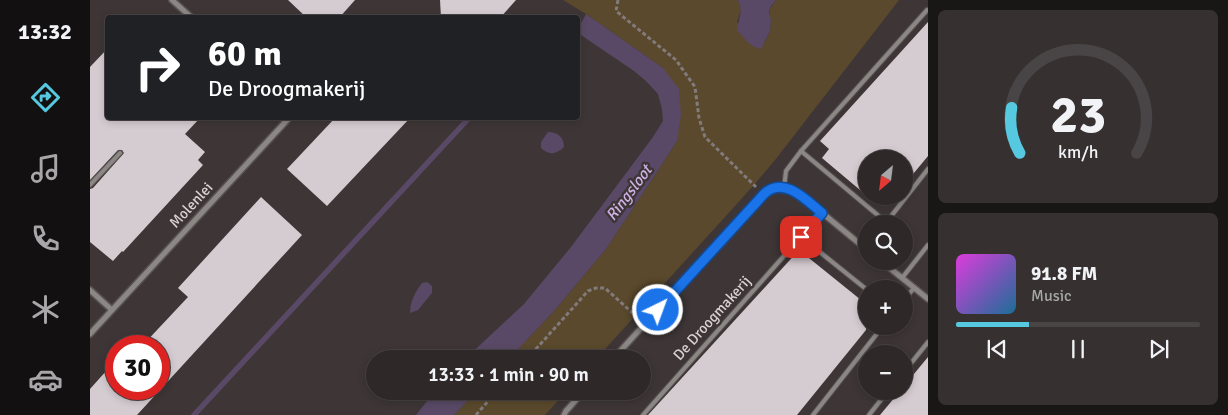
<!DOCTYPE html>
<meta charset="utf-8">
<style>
body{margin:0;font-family:Signika,sans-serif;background:#363030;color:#f1f3f6;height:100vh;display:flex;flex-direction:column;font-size:19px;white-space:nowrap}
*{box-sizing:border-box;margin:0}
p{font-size:16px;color:#a7a6a8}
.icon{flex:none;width:28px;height:28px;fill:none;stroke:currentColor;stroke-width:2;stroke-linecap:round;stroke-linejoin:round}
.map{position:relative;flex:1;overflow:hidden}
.drawer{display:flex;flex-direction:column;gap:10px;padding:10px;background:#191616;width:300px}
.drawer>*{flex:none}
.hud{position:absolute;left:15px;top:15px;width:475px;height:105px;border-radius:5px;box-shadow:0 2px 8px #0003,0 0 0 1px #494445;background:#202124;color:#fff;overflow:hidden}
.needle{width:32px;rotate:208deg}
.fabs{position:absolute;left:768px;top:150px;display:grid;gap:10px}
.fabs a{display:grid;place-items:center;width:55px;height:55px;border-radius:50%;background:#2e2828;box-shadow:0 2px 8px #0003,0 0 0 1px #494445;font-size:25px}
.speed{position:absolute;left:15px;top:335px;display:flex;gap:10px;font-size:25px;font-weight:700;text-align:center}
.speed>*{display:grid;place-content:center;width:65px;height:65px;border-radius:50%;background:#2e2828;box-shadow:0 2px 8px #0003,0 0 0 1px #494445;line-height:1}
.speed .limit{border:8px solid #d22;background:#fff;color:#111}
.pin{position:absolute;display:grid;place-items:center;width:42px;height:42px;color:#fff;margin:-21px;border-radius:10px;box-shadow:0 2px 8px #0006}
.me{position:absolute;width:55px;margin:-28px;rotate:42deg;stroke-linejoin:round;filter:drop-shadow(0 0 4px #0008)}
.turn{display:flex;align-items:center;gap:18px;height:105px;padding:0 20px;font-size:22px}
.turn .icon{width:65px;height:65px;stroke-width:2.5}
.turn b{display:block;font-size:35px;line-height:42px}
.drawer .widget{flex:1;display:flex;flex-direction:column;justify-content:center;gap:8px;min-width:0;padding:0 18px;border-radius:8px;background:#363030}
.drawer .dial{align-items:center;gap:0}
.dial svg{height:130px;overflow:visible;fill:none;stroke:#494445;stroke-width:7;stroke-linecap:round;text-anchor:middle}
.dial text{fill:#f1f3f6;stroke:none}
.song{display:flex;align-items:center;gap:15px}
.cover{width:60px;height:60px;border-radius:8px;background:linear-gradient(135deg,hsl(300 70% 55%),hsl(200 70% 35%))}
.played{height:5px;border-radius:2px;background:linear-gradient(90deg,#56c9e1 30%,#494445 30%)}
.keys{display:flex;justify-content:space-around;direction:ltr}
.trip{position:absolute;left:276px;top:350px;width:285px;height:50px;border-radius:25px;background:#2e2828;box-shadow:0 2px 8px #0003,0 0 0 1px #494445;font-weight:600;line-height:50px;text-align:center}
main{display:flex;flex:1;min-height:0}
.dock{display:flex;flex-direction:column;width:90px;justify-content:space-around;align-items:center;background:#121010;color:#a7a6a8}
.dock .icon{width:35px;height:35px}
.dock .active{color:#56c9e1}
.dock b{font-size:22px;color:#f1f3f6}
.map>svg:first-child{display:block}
</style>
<main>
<nav class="dock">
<b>13:32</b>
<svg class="icon active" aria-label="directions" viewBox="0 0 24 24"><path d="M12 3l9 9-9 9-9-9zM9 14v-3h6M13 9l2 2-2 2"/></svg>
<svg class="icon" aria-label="music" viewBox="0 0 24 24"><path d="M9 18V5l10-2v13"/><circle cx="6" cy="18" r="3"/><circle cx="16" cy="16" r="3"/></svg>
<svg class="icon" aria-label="phone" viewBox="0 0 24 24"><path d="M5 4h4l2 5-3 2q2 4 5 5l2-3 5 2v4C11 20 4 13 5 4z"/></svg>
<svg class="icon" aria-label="climate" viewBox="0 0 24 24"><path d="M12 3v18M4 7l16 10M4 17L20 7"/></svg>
<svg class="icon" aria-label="car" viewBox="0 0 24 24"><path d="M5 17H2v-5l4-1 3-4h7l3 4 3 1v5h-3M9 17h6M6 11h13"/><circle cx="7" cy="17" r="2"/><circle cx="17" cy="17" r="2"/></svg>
</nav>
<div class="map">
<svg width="838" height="415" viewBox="0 0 838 415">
<rect width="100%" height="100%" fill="#3e3636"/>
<!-- green -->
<g fill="#5a492c">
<path d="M473 0H648L651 10 647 22 670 49C674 43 678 37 680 30 683 16 674 14 686 0H809L685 160 664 185 506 359H419L464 311 516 249 571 166 587 141 573 68 496 14Z"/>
<path d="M387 391H477L455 415H364Z"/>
</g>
<!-- water -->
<g fill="#594966">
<path d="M648 0H686L681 6 679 12 681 21 680 31 671 49C659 46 654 38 647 30L651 10Z"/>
<path d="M496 14 573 68 589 89 591 114 587 141 571 166 516 249 464 311 419 359H375L434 304 481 247 563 137 573 121 572 109 568 94 556 81 544 71 488 33V29Z"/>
<path d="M458 132C467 132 474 137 474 147 466 155 458 155 451 148V142Z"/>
<path d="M337 282 342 286V293L328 310 320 313C320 302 325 292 332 283Z"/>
<path d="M345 391H387L364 415H326Z"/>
</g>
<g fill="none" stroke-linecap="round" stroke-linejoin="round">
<!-- stream -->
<path stroke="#594966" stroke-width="5.5" d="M104 415 379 118"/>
</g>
<!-- building -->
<g fill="#d5ccd1">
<path d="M198 0H265L249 18H217Z"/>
<path d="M350 0H426L410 18H351Z"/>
<path d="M838 22V156L814 185V159H776V195L732 158 739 149 730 141Z"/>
<path d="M18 48V118H110L95 134 115 152 108 160 113 165 33 252 32 251 23 261 0 242V189L3 188 34 153 32 150H28L0 180V67Z"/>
<path d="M245 118H320L237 206 197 169Z"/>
<path d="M171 197 212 235 47 415H0V389L26 360V389H69V346H52L98 297 88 288Z"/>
<path d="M709 250 776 304V330L707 415H558Z"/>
<path d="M838 357V415H790L810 391H814V386Z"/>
</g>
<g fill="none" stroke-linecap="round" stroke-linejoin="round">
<!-- service casing -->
<g stroke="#5a5252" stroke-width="6">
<g id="service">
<path d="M711 151 796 222"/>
<path d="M0 185 30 153"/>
<path d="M694 188 696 171 711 151 837 10"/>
<path d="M795 224 838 169"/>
<path d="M711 237 776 289"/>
<path d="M812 278 838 245"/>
<path d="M814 300 824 288"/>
<path d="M814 372 838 342"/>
<path d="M553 415 732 213"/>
<path d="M723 415 793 326"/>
<path d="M779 415 798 391"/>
</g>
</g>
<!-- minor casing -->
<g stroke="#5a5252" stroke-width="8">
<g id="minor">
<path d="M82 0 102 18"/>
<path d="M791 261 838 299"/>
<path d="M0 290 22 310"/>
<path d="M0 334 199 118"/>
<path d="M523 359 674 193 682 188 687 187 701 190 708 193 776 249"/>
<path d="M474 415 476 411 494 391"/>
</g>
</g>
<!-- path -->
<g stroke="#827b7c" stroke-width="3" stroke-dasharray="4 2.5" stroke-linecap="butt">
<path d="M528 0 526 11 586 60 605 87 609 118 615 137 666 187"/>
<path d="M437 359 498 291 506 288H515L547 317"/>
<path d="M386 415 407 391"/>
</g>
<!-- service -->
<use href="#service" stroke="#8a8785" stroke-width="4"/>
<!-- minor -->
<use href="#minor" stroke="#8a8785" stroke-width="5"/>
</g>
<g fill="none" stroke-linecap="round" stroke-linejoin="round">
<!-- route casing -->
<g stroke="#114b97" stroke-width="12">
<path id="route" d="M568 310 674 194C694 175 717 201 732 213L711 237"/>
</g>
<!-- route -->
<use href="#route" stroke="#1a73e8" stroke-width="9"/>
</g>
<g text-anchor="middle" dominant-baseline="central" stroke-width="5" stroke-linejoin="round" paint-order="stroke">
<!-- street labels -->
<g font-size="15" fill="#d8d2d3" stroke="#3e3636">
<text transform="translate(101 205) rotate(-47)">Molenlei</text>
<text transform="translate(622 318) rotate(-48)">De Droogmakerij</text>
</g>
<!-- water labels -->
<g font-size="16" font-style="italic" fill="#d0b2e7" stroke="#3e3636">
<text transform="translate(539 193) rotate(-53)">Ringsloot</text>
</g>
</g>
</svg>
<div class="fabs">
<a><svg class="needle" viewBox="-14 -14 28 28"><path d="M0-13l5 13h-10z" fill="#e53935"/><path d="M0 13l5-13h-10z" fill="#a7a6a8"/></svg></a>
<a><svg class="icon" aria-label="search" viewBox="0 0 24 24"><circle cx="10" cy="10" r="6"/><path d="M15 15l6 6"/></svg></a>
<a>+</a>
<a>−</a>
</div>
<div class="speed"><div class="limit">30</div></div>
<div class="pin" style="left:711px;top:237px;background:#d93025"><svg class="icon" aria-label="arrive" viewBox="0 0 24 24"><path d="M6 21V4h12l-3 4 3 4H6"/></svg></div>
<svg class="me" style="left:568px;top:310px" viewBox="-20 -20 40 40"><circle r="17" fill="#1a73e8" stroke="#fff" stroke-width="3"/><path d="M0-11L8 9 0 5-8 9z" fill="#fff"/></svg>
<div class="trip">13:33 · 1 min · 90 m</div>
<div class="hud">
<div class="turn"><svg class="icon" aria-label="right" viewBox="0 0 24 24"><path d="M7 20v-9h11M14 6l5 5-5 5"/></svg><div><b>60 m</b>De Droogmakerij</div></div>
</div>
</div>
<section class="drawer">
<div class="widget dial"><svg viewBox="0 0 100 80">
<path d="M14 69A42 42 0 1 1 86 69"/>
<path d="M14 69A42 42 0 0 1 9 41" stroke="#56c9e1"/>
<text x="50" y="56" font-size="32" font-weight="700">23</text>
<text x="50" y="72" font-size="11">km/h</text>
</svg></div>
<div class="widget">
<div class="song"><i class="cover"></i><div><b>91.8 FM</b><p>Music</p></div></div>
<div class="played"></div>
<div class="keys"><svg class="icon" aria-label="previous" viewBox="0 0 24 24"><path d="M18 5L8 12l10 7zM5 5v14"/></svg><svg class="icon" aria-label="pause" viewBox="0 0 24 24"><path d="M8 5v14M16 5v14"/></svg><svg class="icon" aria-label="next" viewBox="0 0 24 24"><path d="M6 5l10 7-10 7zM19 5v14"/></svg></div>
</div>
</section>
</main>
